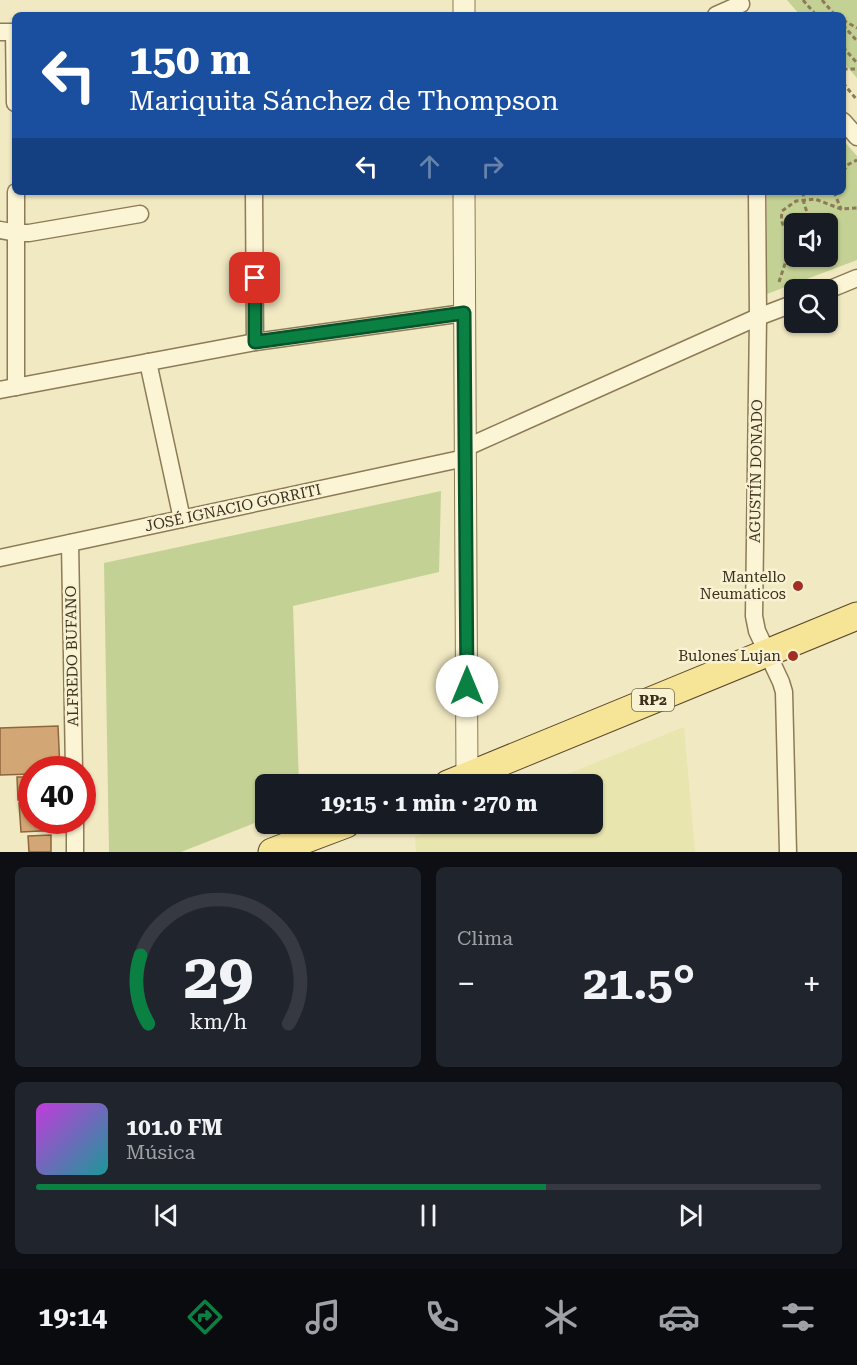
<!DOCTYPE html>
<html lang="es">
<meta charset="utf-8">
<style>
body{margin:0;font-family:"Roboto Serif",serif;background:#20242c;color:#f1f3f6;height:100vh;display:flex;flex-direction:column;font-size:22px;white-space:nowrap}
*{box-sizing:border-box;margin:0}
p{font-size:20px;color:#9ea1a6}
.icon{flex:none;width:33px;height:33px;fill:none;stroke:currentColor;stroke-width:2;stroke-linecap:round;stroke-linejoin:round}
.map{position:relative;height:852px;overflow:hidden}
.details{display:flex;flex-direction:column;gap:15px;padding:15px;background:#0d0f14;flex:1}
.details>*{flex:none}
.guide{position:absolute;left:12px;top:12px;width:834px;height:183px;border-radius:9px;box-shadow:0 2px 4px #0004;background:#1a4fa0;color:#fff;overflow:hidden}
.controls{position:absolute;left:784px;top:213px;display:grid;gap:12px}
.controls a{display:grid;place-items:center;width:54px;height:54px;border-radius:9px;background:#171b24;box-shadow:0 2px 4px #0004;font-size:30px}
.speed{position:absolute;left:18px;top:756px;display:flex;gap:12px;font-size:30px;font-weight:700;text-align:center}
.speed>*{display:grid;place-content:center;width:78px;height:78px;border-radius:50%;background:#171b24;box-shadow:0 2px 4px #0004;line-height:1}
.speed .limit{border:9px solid #d22;background:#fff;color:#111}
.pin{position:absolute;display:grid;place-items:center;width:51px;height:51px;color:#fff;margin:-26px;border-radius:12px;box-shadow:0 3px 9px #0006}
.me{position:absolute;width:66px;margin:-33px;rotate:0deg;stroke-linejoin:round;filter:drop-shadow(0 0 4px #0008)}
.turn{display:flex;align-items:center;gap:21px;height:126px;padding:0 18px;font-size:27px}
.turn .icon{width:78px;height:78px;stroke-width:2.5}
.turn b{display:block;font-size:42px;line-height:51px}
.lanes{display:flex;align-items:center;height:57px;padding:0 18px;background:#0003;justify-content:center;gap:30px;direction:ltr}
.lanes .off{opacity:.35}
.big{font-size:45px;font-weight:700;line-height:1.1}
.details .tile{flex:1;display:flex;flex-direction:column;justify-content:center;gap:9px;min-width:0;padding:0 21px;border-radius:9px;background:#20242c}
.details .dial{align-items:center;gap:0}
.dial svg{height:156px;overflow:visible;fill:none;stroke:#363941;stroke-width:7;stroke-linecap:round;text-anchor:middle}
.dial text{fill:#f1f3f6;stroke:none}
.song{display:flex;align-items:center;gap:18px}
.cover{width:72px;height:72px;border-radius:9px;background:linear-gradient(135deg,hsl(290 70% 55%),hsl(180 70% 35%))}
.played{height:6px;border-radius:3px;background:linear-gradient(90deg,#0b8043 65%,#363941 65%)}
.keys{display:flex;justify-content:space-around;direction:ltr}
.heat{display:flex;justify-content:space-between;align-items:center;font-size:33px;direction:ltr}
.details .tiles{flex:1;display:grid;gap:15px;grid-template-columns:1fr 1fr}
.tile:last-child{grid-column:span 2}
.trip{position:absolute;left:255px;top:774px;width:348px;height:60px;border-radius:9px;background:#171b24;box-shadow:0 2px 4px #0004;font-weight:700;line-height:60px;text-align:center}
.tab-bar{display:flex;height:96px;justify-content:space-around;align-items:center;background:#090b0e;color:#9ea1a6}
.tab-bar .icon{width:42px;height:42px}
.tab-bar .selected{color:#0b8043}
.tab-bar b{font-size:27px;color:#f1f3f6}
.map>svg:first-child{display:block}
</style>
<div class="map">
<svg width="857" height="852" viewBox="0 0 857 852">
<rect width="100%" height="100%" fill="#f1e9c2"/>
<!-- farmland -->
<path fill="#e8e5af" d="M684 727 695 852H416L415 837 448 824H592V784H543Z"/>
<!-- green -->
<g fill="#c3d195" fill-rule="evenodd">
<path d="M787 0H857V78L843 62V15H800Z"/>
<path d="M843 140 857 156V260L767 294V192H843ZM795 224H828V256H795Z"/>
<path d="M441 491 439 572 293 606 299 784H266L265 819 181 852H109L104 563Z"/>
</g>
<!-- building -->
<g fill="#d3a775" stroke="#8e663b" stroke-width="1.5">
<path d="M58 726 60 770H32V774L0 775V728Z"/>
<path d="M17 777H32V800H18Z"/>
<path d="M19 803H32V820H60L61 830 21 832Z"/>
<path d="M51 835V852H29L28 836Z"/>
</g>
<g fill="none" stroke-linecap="round" stroke-linejoin="round">
<!-- minor casing -->
<g stroke="#8d7a57" stroke-width="19">
<g id="minor">
<path d="M716 15 741 4"/>
<path d="M0 32H14L15 103"/>
<path d="M843 121 857 137"/>
<path d="M254 192 255 342"/>
<path d="M757 192 758 317 754 616 757 631 781 682 784 692 788 852"/>
<path d="M0 230 17 233H29L140 214"/>
<path d="M828 290 857 278"/>
<path d="M148 362 182 519"/>
<path d="M16 387V192"/>
<path d="M0 390 255 342 464 313"/>
<path d="M465 448 758 317 795 303"/>
<path d="M70 543 74 770"/>
<path d="M0 558 465 458"/>
<path d="M75 820V852"/>
</g>
</g>
<!-- tertiary casing -->
<g stroke="#8d7a57" stroke-width="23">
<g id="tertiary">
<path d="M464 15V0"/>
<path d="M464 192 467 777"/>
</g>
</g>
<!-- primary casing -->
<g stroke="#5a472c" stroke-width="29">
<g id="primary">
<path d="M448 784 857 616"/>
<path d="M272 852 346 824"/>
</g>
</g>
<!-- path -->
<g stroke="#8d7a57" stroke-width="3" stroke-dasharray="4.5 3" stroke-linecap="butt">
<path d="M803 0 816 15"/>
<path d="M822 0 835 15"/>
<path d="M843 20 857 28"/>
<path d="M843 25 857 41"/>
<path d="M843 47 857 63"/>
<path d="M843 69H857"/>
<path d="M843 83 857 100"/>
<path d="M843 171 849 164 857 160"/>
<path d="M803 192 804 204 807 212 806 224"/>
<path d="M834 192 841 209"/>
<path d="M794 236C784 228 780 225 782 211L796 201 815 199 841 209 857 208"/>
<path d="M779 282 794 236"/>
</g>
<!-- minor -->
<use href="#minor" stroke="#fbf5d6" stroke-width="16"/>
<!-- tertiary -->
<use href="#tertiary" stroke="#fbf5d6" stroke-width="21"/>
<!-- primary -->
<use href="#primary" stroke="#f7e597" stroke-width="27"/>
</g>
<g fill="none" stroke-linecap="round" stroke-linejoin="round">
<!-- route casing -->
<g stroke="#07532c" stroke-width="15">
<path id="route" d="M255 278V342L464 313 467 686"/>
</g>
<!-- route -->
<use href="#route" stroke="#0b8043" stroke-width="10"/>
</g>
<!-- markers -->
<g fill="#a13023" stroke="#f8f2d2" stroke-width="2">
<circle cx="798" cy="586" r="6"/>
<circle cx="793" cy="656" r="6"/>
</g>
<g text-anchor="middle" dominant-baseline="central" stroke-width="5" stroke-linejoin="round" paint-order="stroke">
<!-- shield labels -->
<rect fill="#f8f2d2" stroke="#746a53" stroke-width="1.5" x="632" y="689" width="42" height="22" rx="4.5"/>
<g font-size="14" font-weight="bold" fill="#3c2f1d">
<text x="653" y="700">RP2</text>
</g>
<!-- street labels -->
<g font-size="15" fill="#3c2f1d" stroke="#f8f2d2">
<text transform="translate(756 471) rotate(-89)">AGUSTÍN DONADO</text>
<text transform="translate(233 508) rotate(-12)">JOSÉ IGNACIO GORRITI</text>
<text transform="translate(72 656) rotate(-91)">ALFREDO BUFANO</text>
</g>
<!-- poi labels -->
<g font-size="15" fill="#3c2f1d" stroke="#f8f2d2" text-anchor="end">
<text x="786" y="577">Mantello<tspan x="786" dy="17">Neumaticos</tspan></text>
<text x="781" y="656">Bulones Lujan</text>
</g>
</g>
</svg>
<div class="controls">
<a><svg class="icon" aria-label="sound" viewBox="0 0 24 24"><path d="M4 9h4l5-4v14l-5-4H4zM17 9q2 3 0 6"/></svg></a>
<a><svg class="icon" aria-label="search" viewBox="0 0 24 24"><circle cx="10" cy="10" r="6"/><path d="M15 15l6 6"/></svg></a>
</div>
<div class="speed"><div class="limit">40</div></div>
<div class="pin" style="left:255px;top:278px;background:#d93025"><svg class="icon" aria-label="arrive" viewBox="0 0 24 24"><path d="M6 21V4h12l-3 4 3 4H6"/></svg></div>
<svg class="me" style="left:467px;top:686px" viewBox="-20 -20 40 40"><circle r="19" fill="#fff"/><path d="M0-13L10 11 0 6-10 11z" fill="#0b8043"/></svg>
<div class="trip">19:15 · 1 min · 270 m</div>
<div class="guide">
<div class="turn"><svg class="icon" aria-label="left" viewBox="0 0 24 24"><path d="M17 20v-9H6M10 6l-5 5 5 5"/></svg><div><b>150 m</b>Mariquita Sánchez de Thompson</div></div>
<div class="lanes"><svg class="icon" aria-label="left" viewBox="0 0 24 24"><path d="M17 20v-9H6M10 6l-5 5 5 5"/></svg><svg class="icon off" aria-label="ahead" viewBox="0 0 24 24"><path d="M12 20V5M6 11l6-6 6 6"/></svg><svg class="icon off" aria-label="right" viewBox="0 0 24 24"><path d="M7 20v-9h11M14 6l5 5-5 5"/></svg></div>
</div>
</div>
<section class="details">
<div class="tiles">
<div class="tile dial"><svg viewBox="0 0 100 80">
<path d="M14 69A42 42 0 1 1 86 69"/>
<path d="M14 69A42 42 0 0 1 10 34" stroke="#0b8043"/>
<text x="50" y="56" font-size="32" font-weight="700">29</text>
<text x="50" y="72" font-size="11">km/h</text>
</svg></div>
<div class="tile"><p>Clima</p>
<div class="heat"><a>−</a><b class="big">21.5°</b><a>+</a></div>
</div>
<div class="tile">
<div class="song"><i class="cover"></i><div><b>101.0 FM</b><p>Música</p></div></div>
<div class="played"></div>
<div class="keys"><svg class="icon" aria-label="previous" viewBox="0 0 24 24"><path d="M18 5L8 12l10 7zM5 5v14"/></svg><svg class="icon" aria-label="pause" viewBox="0 0 24 24"><path d="M8 5v14M16 5v14"/></svg><svg class="icon" aria-label="next" viewBox="0 0 24 24"><path d="M6 5l10 7-10 7zM19 5v14"/></svg></div>
</div>
</div>
</section>
<nav class="tab-bar">
<b>19:14</b>
<svg class="icon selected" aria-label="directions" viewBox="0 0 24 24"><path d="M12 3l9 9-9 9-9-9zM9 14v-3h6M13 9l2 2-2 2"/></svg>
<svg class="icon" aria-label="music" viewBox="0 0 24 24"><path d="M9 18V5l10-2v13"/><circle cx="6" cy="18" r="3"/><circle cx="16" cy="16" r="3"/></svg>
<svg class="icon" aria-label="phone" viewBox="0 0 24 24"><path d="M5 4h4l2 5-3 2q2 4 5 5l2-3 5 2v4C11 20 4 13 5 4z"/></svg>
<svg class="icon" aria-label="climate" viewBox="0 0 24 24"><path d="M12 3v18M4 7l16 10M4 17L20 7"/></svg>
<svg class="icon" aria-label="car" viewBox="0 0 24 24"><path d="M5 17H2v-5l4-1 3-4h7l3 4 3 1v5h-3M9 17h6M6 11h13"/><circle cx="7" cy="17" r="2"/><circle cx="17" cy="17" r="2"/></svg>
<svg class="icon" aria-label="filters" viewBox="0 0 24 24"><path d="M4 7h16M4 17h16"/><circle cx="9" cy="7" r="2"/><circle cx="15" cy="17" r="2"/></svg>
</nav>
